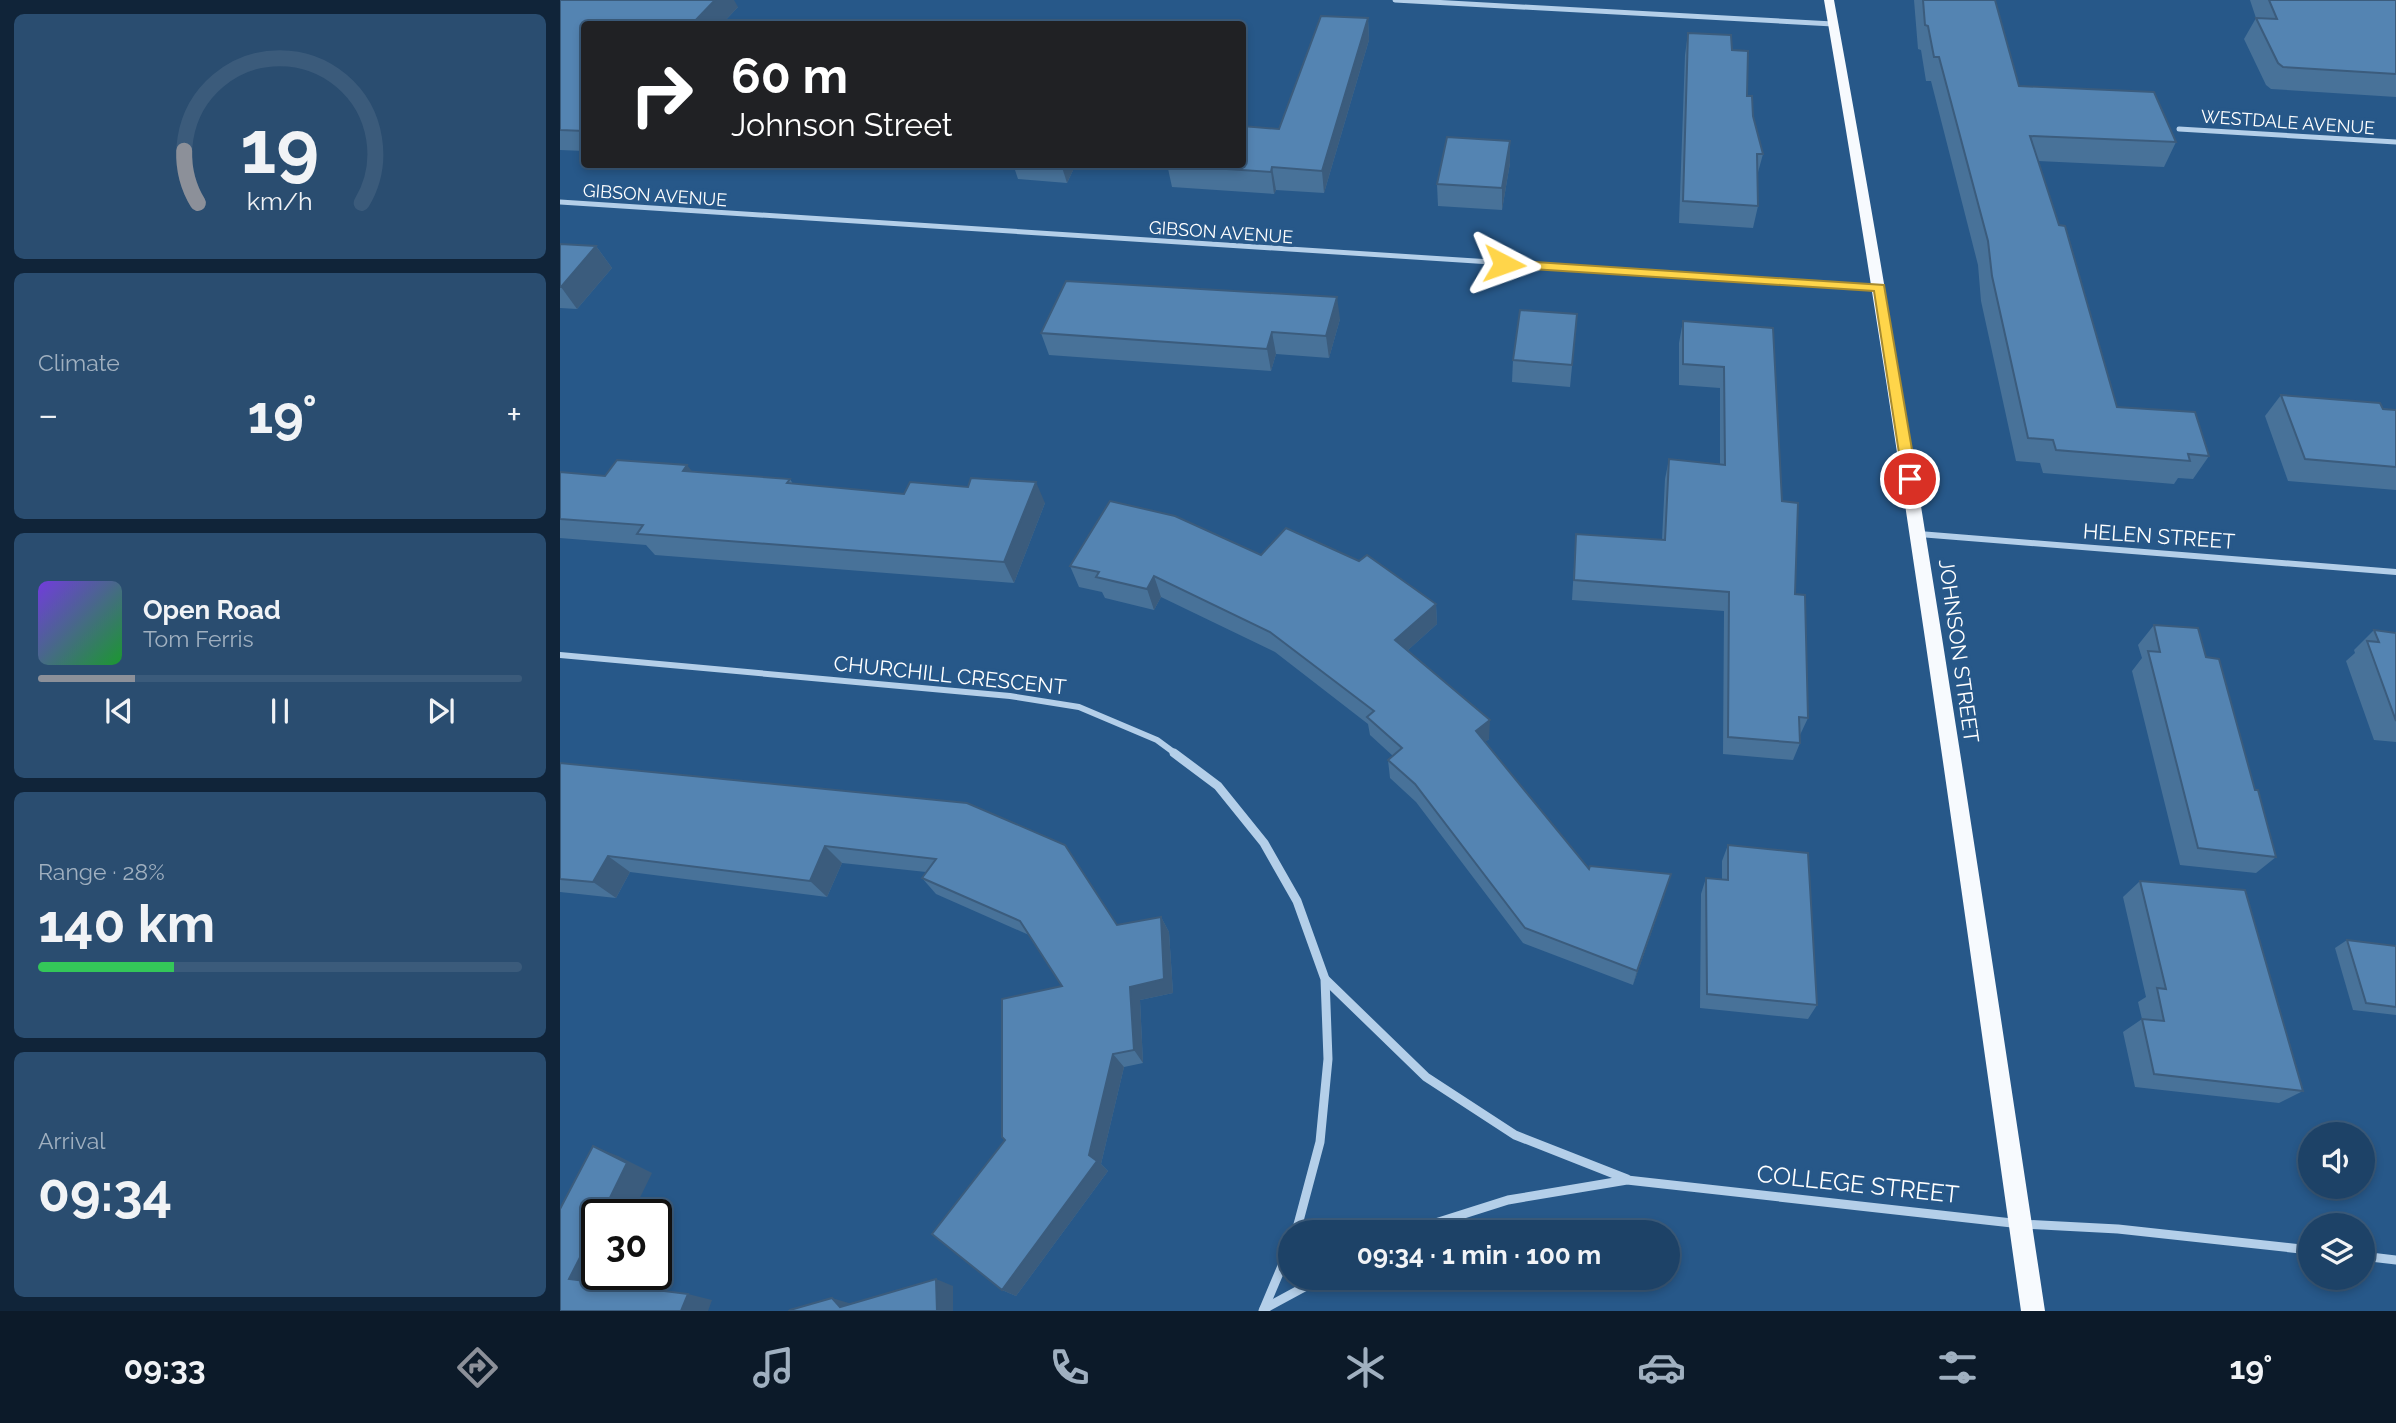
<!DOCTYPE html>
<meta charset="utf-8">
<style>
body{margin:0;font-family:Raleway,sans-serif;background:#2a4d70;color:#f1f3f6;height:100vh;display:flex;flex-direction:column;font-size:26px;white-space:nowrap}
*{box-sizing:border-box;margin:0}
p{font-size:23px;color:#a0b0c0}
.icon{flex:none;width:38px;height:38px;fill:none;stroke:currentColor;stroke-width:2;stroke-linecap:round;stroke-linejoin:round}
.map{position:relative;flex:1;overflow:hidden}
.panel{display:flex;flex-direction:column;gap:14px;padding:14px;background:#102439;width:560px}
.panel>*{flex:none}
.hud{position:absolute;left:21px;top:21px;width:665px;height:147px;border-radius:7px;box-shadow:0 4px 10px #0003,0 0 0 2px #3b5b7b;background:#202124;color:#fff;overflow:hidden}
.tools{position:absolute;left:1738px;top:1122px;display:grid;gap:14px}
.tools a{display:grid;place-items:center;width:77px;height:77px;border-radius:50%;background:#1d4267;box-shadow:0 4px 10px #0003,0 0 0 2px #3b5b7b;font-size:35px}
.speed{position:absolute;left:21px;top:1199px;display:flex;gap:14px;font-size:35px;font-weight:700;text-align:center}
.speed>*{display:grid;place-content:center;width:91px;height:91px;border-radius:50%;background:#1d4267;box-shadow:0 4px 10px #0003,0 0 0 2px #3b5b7b;line-height:1}
.speed .limit{border:4px solid #111;border-radius:10px;background:#fff;color:#111}
.pin{position:absolute;display:grid;place-items:center;width:60px;height:60px;color:#fff;margin:-30px;border:4px solid #fff;border-radius:50%;box-shadow:0 2px 7px #0007}
.me{position:absolute;width:77px;margin:-38px;rotate:94deg;stroke-linejoin:round;filter:drop-shadow(0 0 5px #0008)}
.turn{display:flex;align-items:center;gap:24px;height:147px;padding:0 35px;font-size:32px}
.turn .icon{width:91px;height:91px;stroke-width:2.5}
.turn b{display:block;font-size:49px;line-height:60px}
.big{font-size:52px;font-weight:700;line-height:1.1}
.panel .widget{flex:1;display:flex;flex-direction:column;justify-content:center;gap:10px;min-width:0;padding:0 24px;border-radius:10px;background:#2a4d70}
.panel .dial{align-items:center;gap:0}
.dial svg{height:182px;overflow:visible;fill:none;stroke:#3b5b7b;stroke-width:7;stroke-linecap:round;text-anchor:middle}
.dial text{fill:#f1f3f6;stroke:none}
.song{display:flex;align-items:center;gap:21px}
.cover{width:84px;height:84px;border-radius:10px;background:linear-gradient(135deg,hsl(260 70% 55%),hsl(130 70% 35%))}
.played{height:7px;border-radius:4px;background:linear-gradient(90deg,#8c9099 20%,#3b5b7b 20%)}
.keys{display:flex;justify-content:space-around;direction:ltr}
.heat{display:flex;justify-content:space-between;align-items:center;font-size:38px;direction:ltr}
.charge{height:10px;border-radius:5px;background:linear-gradient(90deg,#34c759 28%,#3b5b7b 0)}
.trip{position:absolute;left:718px;top:1220px;width:402px;height:70px;border-radius:35px;background:#1d4267;box-shadow:0 4px 10px #0003,0 0 0 2px #3b5b7b;font-weight:700;line-height:70px;text-align:center}
.menu{display:flex;height:112px;justify-content:space-around;align-items:center;background:#0c1a29;color:#a0b0c0}
.menu .icon{width:49px;height:49px}
.menu .active{color:#8c9099}
.menu b{font-size:32px;color:#f1f3f6}
main{display:flex;flex:1;min-height:0}
.map>svg:first-child{display:block}
</style>
<main>
<section class="panel">
<div class="widget dial"><svg viewBox="0 0 100 80">
<path d="M14 69A42 42 0 1 1 86 69"/>
<path d="M14 69A42 42 0 0 1 8 46" stroke="#8c9099"/>
<text x="50" y="56" font-size="32" font-weight="700">19</text>
<text x="50" y="72" font-size="11">km/h</text>
</svg></div>
<div class="widget"><p>Climate</p>
<div class="heat"><a>−</a><b class="big">19°</b><a>+</a></div>
</div>
<div class="widget">
<div class="song"><i class="cover"></i><div><b>Open Road</b><p>Tom Ferris</p></div></div>
<div class="played"></div>
<div class="keys"><svg class="icon" aria-label="previous" viewBox="0 0 24 24"><path d="M18 5L8 12l10 7zM5 5v14"/></svg><svg class="icon" aria-label="pause" viewBox="0 0 24 24"><path d="M8 5v14M16 5v14"/></svg><svg class="icon" aria-label="next" viewBox="0 0 24 24"><path d="M6 5l10 7-10 7zM19 5v14"/></svg></div>
</div>
<div class="widget"><p>Range · 28%</p><b class="big">140 km</b><div class="charge"></div></div>
<div class="widget"><p>Arrival</p><b class="big">09:34</b></div>
</section>
<div class="map">
<svg width="1836" height="1311" viewBox="0 0 1836 1311">
<rect width="100%" height="100%" fill="#275889"/>
<g fill="none" stroke-linecap="round" stroke-linejoin="round">
<!-- street-far2 -->
<g stroke="#b4cfe9" stroke-width="5">
<path d="M835 0 1273 24"/>
<path d="M1619 129 1836 142"/>
<path d="M0 202 1319 287"/>
</g>
<!-- street-far1 -->
<g stroke="#b4cfe9" stroke-width="6">
<path d="M1359 534 1836 572"/>
<path d="M0 655 450 696 519 707 597 740 616 754"/>
</g>
<!-- street -->
<g stroke="#b4cfe9" stroke-width="9">
<path d="M614 753 658 786 704 843 737 901 765 979 768 1059 760 1142 736 1232"/>
<path d="M766 980 866 1077 955 1135 1067 1179"/>
<path d="M847 1232 948 1200 1067 1180 1461 1224 1558 1229 1750 1250"/>
<path d="M1802 1256 1836 1260"/>
<path d="M704 1309 761 1278"/>
<path d="M703 1311 730 1247"/>
</g>
<!-- primary -->
<path fill="#f7fafe" fill-rule="evenodd" d="M1264 0H1274C1354 436 1419 873 1485 1311H1461C1399 873 1339 436 1264 0Z"/>
</g>
<!-- wall -->
<g fill="#487299">
<path d="M0 0 178 7 162 24H24V151L0 150Z"/>
<path d="M1354 0H1435L1459 86 1616 142 1604 167 1478 161 1557 407 1649 456 1633 479 1618 478 1614 484 1483 473 1480 463 1456 461 1421 301 1418 265 1371 81H1366L1361 50 1358 49Z"/>
<path d="M1690 0H1836V97L1711 89 1706 85 1684 39 1696 18Z"/>
<path d="M808 18 809 40 764 193 716 190 714 194 612 187 607 164 719 129Z"/>
<path d="M1128 33 1172 50 1187 96 1203 154 1197 176 1198 206 1193 228 1119 223 1125 55Z"/>
<path d="M950 141V163L942 210 878 206 877 184Z"/>
<path d="M453 164H516L507 183 458 179Z"/>
<path d="M0 244 36 246 52 268 17 309 0 308Z"/>
<path d="M1017 314 1010 387 952 382 953 360Z"/>
<path d="M780 319 769 358 716 354 711 371 489 355 481 333Z"/>
<path d="M1123 321 1213 328 1222 501 1235 594 1248 718 1240 735V743L1233 760 1163 754 1164 611 1012 600 1016 534 1102 540 1105 479 1109 459 1160 464V388L1119 385V343Z"/>
<path d="M1721 395 1836 410V490L1728 481 1705 416Z"/>
<path d="M0 472 45 476 132 472 230 479 233 484 344 494 485 503 454 583 95 555 86 545 0 538Z"/>
<path d="M701 555 876 604 877 624 848 650 929 739 925 742 1029 869 1106 890 1073 985 963 943 856 802 830 778 828 760 833 756 810 735 808 724 715 652 601 597 594 610 545 598 542 592 519 587 510 566Z"/>
<path d="M1594 625 1646 657 1695 790 1716 857 1696 873 1620 865 1572 671 1582 658 1578 645Z"/>
<path d="M1814 630 1836 633V742L1814 740 1786 661 1795 653 1794 650Z"/>
<path d="M0 763 407 803 557 925 601 917 609 932 613 993 580 1000 583 1063 564 1067 541 1164 548 1171 456 1296 442 1290 445 1140 502 986 469 935 376 894 362 878 366 872 282 863 267 897 70 872 56 898 0 892Z"/>
<path d="M1168 845 1257 1005 1248 1019 1140 1008 1141 894 1146 878 1162 879V861Z"/>
<path d="M1580 881 1743 1091 1719 1103 1575 1087 1563 1032 1582 1019 1578 1002 1586 997 1563 897Z"/>
<path d="M1787 940 1836 946V1015L1793 1010 1775 948Z"/>
</g>
<!-- shaded-wall -->
<g fill="#3b5c7d">
<path d="M155 0H174L178 7 162 24H132Z"/>
<path d="M808 18 809 40 764 193 762 171Z"/>
<path d="M950 141V163L942 210V188Z"/>
<path d="M501 164H516L507 183Z"/>
<path d="M712 167 716 190 714 194 711 172Z"/>
<path d="M36 246 52 268 17 309 1 287Z"/>
<path d="M777 297 780 319 769 358 766 336Z"/>
<path d="M712 332 716 354 711 371 707 349Z"/>
<path d="M127 465 144 486 123 471Z"/>
<path d="M476 482 485 503 454 583 444 562Z"/>
<path d="M594 576 601 597 594 610 587 589Z"/>
<path d="M876 604 877 624 837 660 835 640Z"/>
<path d="M930 720 929 739 916 750V731Z"/>
<path d="M265 846 282 863 267 897 250 881Z"/>
<path d="M48 856 70 872 56 898 33 882Z"/>
<path d="M1111 874 1106 890 1073 985 1077 971Z"/>
<path d="M601 917 609 932 613 993 580 1000 583 1063 574 1050 570 987Z"/>
<path d="M553 1054 564 1067 541 1164 548 1171 456 1296 442 1290 529 1155Z"/>
<path d="M33 1146 58 1156 92 1173 72 1214H42Z"/>
<path d="M37 1224V1274H42L37 1286 9 1279Z"/>
<path d="M376 1279 393 1286V1311H377Z"/>
<path d="M128 1294 152 1300 148 1311H121Z"/>
<path d="M272 1298 292 1304 280 1307Z"/>
</g>
<!-- building -->
<g fill="#5484b2" stroke="#3b5c7d" stroke-width="2">
<path d="M0 0H155L132 24H24V131L0 130Z"/>
<path d="M1363 0H1435L1459 86 1594 92 1616 142 1470 136 1499 225 1505 226 1557 407 1635 412 1649 456 1628 454 1630 461 1496 450 1493 440 1468 438 1432 276 1428 241 1379 57H1374L1368 26 1365 25Z"/>
<path d="M1709 0H1836V74L1723 67 1718 63 1696 18 1717 19Z"/>
<path d="M761 16 808 18 762 171 712 167 711 172 607 165 682 164V126L719 129Z"/>
<path d="M1128 33 1171 35 1172 50 1188 51 1187 96H1192L1193 116 1203 154H1197L1198 206 1123 201Z"/>
<path d="M887 137 950 141 942 188 877 184Z"/>
<path d="M0 244 36 246 1 287H0Z"/>
<path d="M506 281 777 297 766 336 712 332 707 349 481 333Z"/>
<path d="M960 310 1017 314 1012 365 953 360Z"/>
<path d="M1123 321 1213 328 1222 501 1238 503 1235 594 1245 595 1248 718 1239 717 1240 743 1168 737 1169 592 1014 580 1016 534 1105 540 1109 459 1165 465 1164 367 1123 364Z"/>
<path d="M1721 395 1820 403 1823 409 1836 410V467L1745 459Z"/>
<path d="M57 460 127 465 123 471 230 479 227 483 344 494 350 482 408 487 411 478 476 482 444 562 77 534 83 525 0 519V472L45 476Z"/>
<path d="M550 501 615 516 701 555 726 528 799 561 807 555 876 604 835 640 930 720 916 731 1029 869 1030 866 1111 874 1077 971 965 928 855 784 828 760 842 748 807 717 814 711 710 632 594 576 587 589 536 577 539 572 510 566Z"/>
<path d="M1594 625 1638 628 1646 657 1659 659 1695 790H1698L1716 857 1638 848 1588 651 1600 652Z"/>
<path d="M1814 630 1836 633V721L1807 641 1819 642Z"/>
<path d="M0 763 407 803 505 845 557 925 601 917 604 979 570 987 574 1050 553 1054 529 1155 537 1161 442 1290 372 1234 445 1140 442 1137V999L502 986 460 921 362 878 376 859 265 846 250 881 48 856 33 882 0 879Z"/>
<path d="M1168 845 1248 853 1257 1005 1147 994 1146 878 1168 880Z"/>
<path d="M1580 881 1685 890 1743 1091 1594 1074 1582 1019 1604 1021 1597 988 1606 989Z"/>
<path d="M1787 940 1836 946V1007L1806 1003Z"/>
<path d="M33 1146 67 1163 42 1214H37V1224L9 1279 128 1294 121 1311H0V1209Z"/>
<path d="M376 1279 377 1311H229L230 1310 272 1298 280 1307Z"/>
</g>
<!-- route -->
<path fill="#ffd54a" stroke="#a68a30" stroke-width="2" d="M944 260 1324 285 1357 479 1350 484 1343 479 1314 291 940 267V261Z"/>
<g text-anchor="middle" dominant-baseline="central" stroke-width="7" stroke-linejoin="round" paint-order="stroke">
<!-- far-street labels -->
<g font-size="18" fill="#fff" stroke="#275889">
<text transform="translate(1728 122) rotate(4)">WESTDALE AVENUE</text>
<text transform="translate(95 195) rotate(4)">GIBSON AVENUE</text>
<text transform="translate(661 232) rotate(4)">GIBSON AVENUE</text>
</g>
<!-- street labels -->
<g font-size="21" fill="#fff" stroke="#275889">
<text transform="translate(1599 536) rotate(4)">HELEN STREET</text>
<text transform="translate(1399 651) rotate(82)">JOHNSON STREET</text>
<text transform="translate(390 675) rotate(6)">CHURCHILL CRESCENT</text>
</g>
<!-- near-street labels -->
<g font-size="24" fill="#fff" stroke="#275889">
<text transform="translate(1298 1184) rotate(6)">COLLEGE STREET</text>
</g>
</g>
</svg>
<div class="tools">
<a><svg class="icon" aria-label="sound" viewBox="0 0 24 24"><path d="M4 9h4l5-4v14l-5-4H4zM17 9q2 3 0 6"/></svg></a>
<a><svg class="icon" aria-label="layers" viewBox="0 0 24 24"><path d="M12 4l9 5-9 5-9-5zM3 14l9 5 9-5"/></svg></a>
</div>
<div class="speed"><div class="limit">30</div></div>
<div class="pin" style="left:1350px;top:479px;background:#d93025"><svg class="icon" aria-label="arrive" viewBox="0 0 24 24"><path d="M6 21V4h12l-3 4 3 4H6"/></svg></div>
<svg class="me" style="left:944px;top:264px" viewBox="-20 -20 40 40"><path d="M0-17L14 15 0 8-14 15z" fill="#ffd54a" stroke="#fff" stroke-width="4"/></svg>
<div class="trip">09:34 · 1 min · 100 m</div>
<div class="hud">
<div class="turn"><svg class="icon" aria-label="right" viewBox="0 0 24 24"><path d="M7 20v-9h11M14 6l5 5-5 5"/></svg><div><b>60 m</b>Johnson Street</div></div>
</div>
</div>
</main>
<nav class="menu">
<b>09:33</b>
<svg class="icon active" aria-label="directions" viewBox="0 0 24 24"><path d="M12 3l9 9-9 9-9-9zM9 14v-3h6M13 9l2 2-2 2"/></svg>
<svg class="icon" aria-label="music" viewBox="0 0 24 24"><path d="M9 18V5l10-2v13"/><circle cx="6" cy="18" r="3"/><circle cx="16" cy="16" r="3"/></svg>
<svg class="icon" aria-label="phone" viewBox="0 0 24 24"><path d="M5 4h4l2 5-3 2q2 4 5 5l2-3 5 2v4C11 20 4 13 5 4z"/></svg>
<svg class="icon" aria-label="climate" viewBox="0 0 24 24"><path d="M12 3v18M4 7l16 10M4 17L20 7"/></svg>
<svg class="icon" aria-label="car" viewBox="0 0 24 24"><path d="M5 17H2v-5l4-1 3-4h7l3 4 3 1v5h-3M9 17h6M6 11h13"/><circle cx="7" cy="17" r="2"/><circle cx="17" cy="17" r="2"/></svg>
<svg class="icon" aria-label="filters" viewBox="0 0 24 24"><path d="M4 7h16M4 17h16"/><circle cx="9" cy="7" r="2"/><circle cx="15" cy="17" r="2"/></svg>
<b>19°</b>
</nav>
